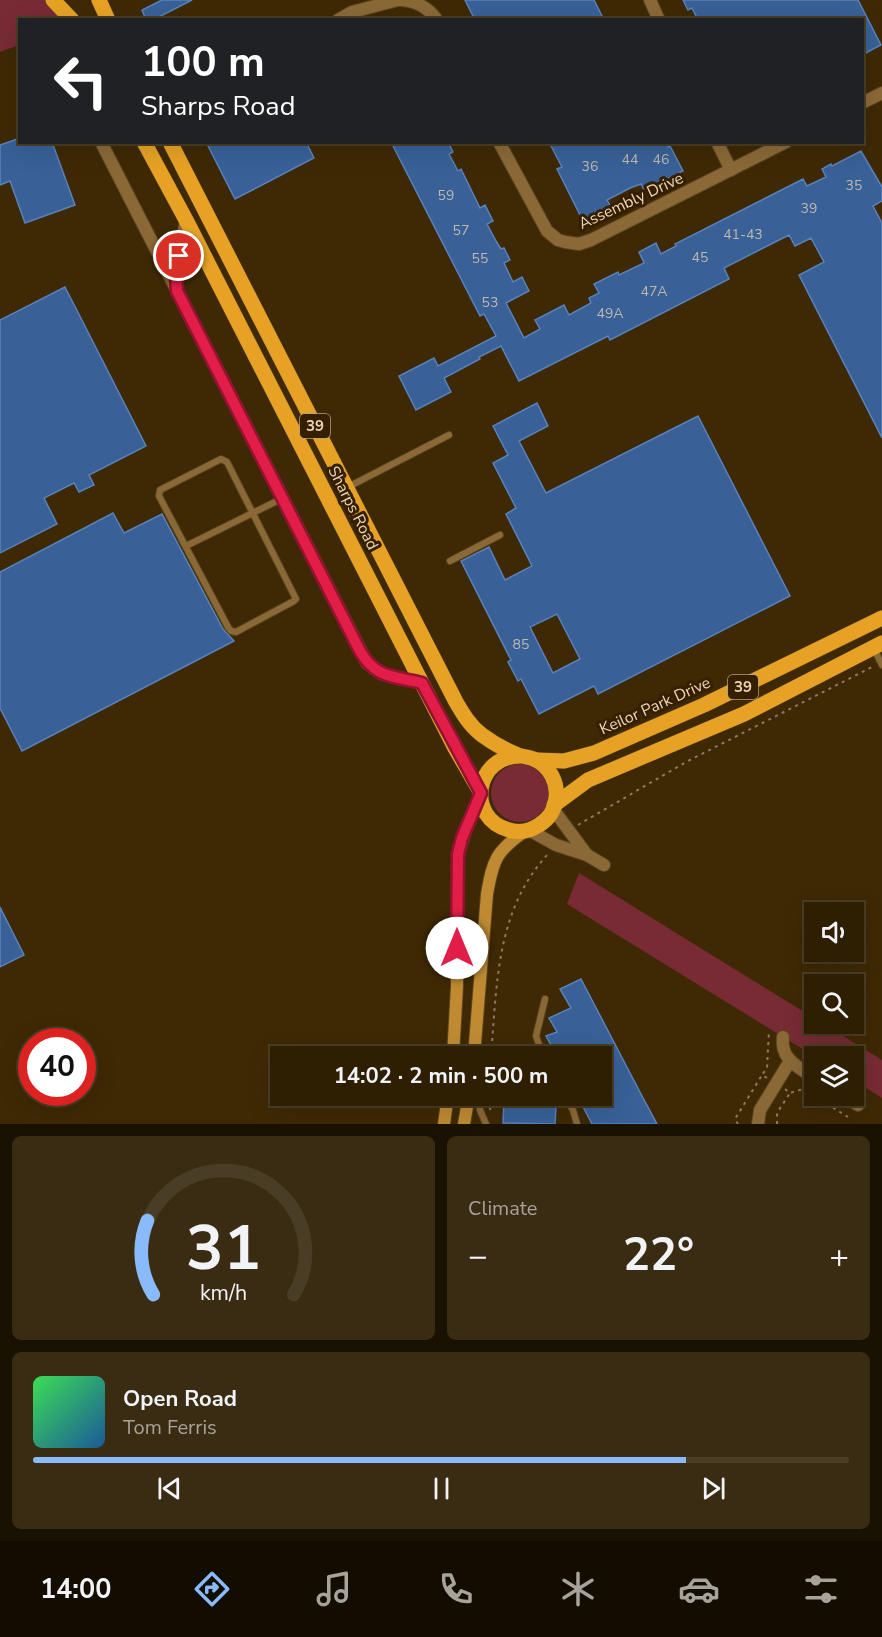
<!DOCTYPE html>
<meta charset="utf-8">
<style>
body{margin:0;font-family:"Nunito Sans",sans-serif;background:#3a2c12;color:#f1f3f6;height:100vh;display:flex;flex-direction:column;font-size:22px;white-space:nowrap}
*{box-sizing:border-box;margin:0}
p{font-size:20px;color:#a7a29a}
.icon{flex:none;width:33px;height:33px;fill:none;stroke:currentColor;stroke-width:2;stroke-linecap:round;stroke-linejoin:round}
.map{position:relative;height:1124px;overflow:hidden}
.side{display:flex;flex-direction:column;gap:12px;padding:12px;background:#191102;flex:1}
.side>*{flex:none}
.hud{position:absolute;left:18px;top:18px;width:846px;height:126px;border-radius:0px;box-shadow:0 6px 24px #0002,0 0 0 2px #493d25;background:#202124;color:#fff;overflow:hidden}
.controls{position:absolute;left:804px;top:902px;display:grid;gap:12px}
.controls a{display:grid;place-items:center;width:60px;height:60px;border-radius:0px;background:#2e1f03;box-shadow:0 6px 24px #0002,0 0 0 2px #493d25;font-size:30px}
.speed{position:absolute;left:18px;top:1028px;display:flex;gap:12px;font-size:30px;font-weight:700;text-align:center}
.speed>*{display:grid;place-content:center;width:78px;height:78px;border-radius:50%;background:#2e1f03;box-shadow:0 6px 24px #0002,0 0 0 2px #493d25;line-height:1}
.speed .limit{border:9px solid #d22;background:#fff;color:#111}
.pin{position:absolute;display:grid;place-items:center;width:51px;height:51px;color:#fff;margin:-26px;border:3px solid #fff;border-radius:50%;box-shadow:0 2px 6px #0007}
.me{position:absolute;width:66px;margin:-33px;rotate:0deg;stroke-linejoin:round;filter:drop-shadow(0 0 4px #0008)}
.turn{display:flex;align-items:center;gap:21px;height:126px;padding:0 24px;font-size:27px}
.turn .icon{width:78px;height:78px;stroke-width:2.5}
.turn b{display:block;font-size:42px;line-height:51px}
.big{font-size:45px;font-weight:700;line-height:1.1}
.side .tile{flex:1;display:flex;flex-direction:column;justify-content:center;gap:9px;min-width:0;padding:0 21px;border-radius:9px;background:#3a2c12}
.side .dial{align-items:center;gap:0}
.dial svg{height:156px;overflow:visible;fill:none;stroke:#493d25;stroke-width:7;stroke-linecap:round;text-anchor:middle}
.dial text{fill:#f1f3f6;stroke:none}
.song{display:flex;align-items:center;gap:18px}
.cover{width:72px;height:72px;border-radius:9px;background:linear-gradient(135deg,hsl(130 70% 55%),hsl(210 70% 35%))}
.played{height:6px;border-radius:3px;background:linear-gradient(90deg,#89bafc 80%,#493d25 80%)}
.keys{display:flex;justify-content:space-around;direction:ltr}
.heat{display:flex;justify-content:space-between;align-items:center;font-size:33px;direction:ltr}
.side .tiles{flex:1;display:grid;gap:12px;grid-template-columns:1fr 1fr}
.tile:last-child{grid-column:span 2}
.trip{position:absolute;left:270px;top:1046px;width:342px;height:60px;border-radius:0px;background:#2e1f03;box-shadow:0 6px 24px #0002,0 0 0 2px #493d25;font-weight:700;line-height:60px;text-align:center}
.tabs{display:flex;height:96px;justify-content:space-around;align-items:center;background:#120c01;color:#a7a29a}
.tabs .icon{width:42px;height:42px}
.tabs .current{color:#89bafc}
.tabs b{font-size:27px;color:#f1f3f6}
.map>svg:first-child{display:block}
</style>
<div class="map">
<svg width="882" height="1124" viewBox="0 0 882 1124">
<rect width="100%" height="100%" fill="#3e2904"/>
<!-- green -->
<g fill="#782b34">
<path d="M0 0H45L54 7 62 19 20 20 19 45 0 52Z"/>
<circle cx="520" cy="793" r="29"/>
<path d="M579 873 814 1018V1023H822L882 1060V1098L854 1080V1056H814L567 904Z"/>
</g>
<!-- building -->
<g fill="#396197" stroke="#5882bb" stroke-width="1.5" fill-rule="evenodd">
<path d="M162 0H192L153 20H146L142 10Z"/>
<path d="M465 0H594L604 20H475Z"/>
<path d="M683 0H858L881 45 862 55V20H698L692 8 688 10Z"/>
<path d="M20 138V142H52L75 205 25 223 10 181 0 185V145Z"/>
<path d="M206 142H306L314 158 235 199Z"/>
<path d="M391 142H448L453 152 449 154 458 171 461 169 480 208 485 205 493 221 487 224 496 241 501 249 504 248 510 260 504 263 513 282 522 277 529 291 506 303 524 338 540 329 535 320 564 305 569 315 591 303 589 298 599 293 594 284 618 272 619 275 644 263 639 252 656 243 661 254 676 246 675 244 803 179 807 186 826 177 822 169 831 164 832 166 861 151 882 187V201L873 206 882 223V438L799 275 824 262 811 238 795 246 789 235 724 268 729 279 610 340 608 336 519 381 501 346 479 357 480 359 444 378 451 392 416 410 399 376 434 358 438 366 496 336 484 314 480 316Z"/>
<path d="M549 142H665L668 147 670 146 683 171 644 190 641 184 630 188 607 200 611 207 583 221 557 169 562 167Z"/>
<path d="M65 287 146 446 89 475 94 485 79 492 74 483 44 498 57 524 0 553V320Z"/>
<path d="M537 403 548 426 519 441 546 493 698 416 790 596 598 694 594 686 539 714 521 679 518 681 508 662 511 660 461 561 489 547 505 580 532 566 506 514 516 508 493 463 508 455 493 426ZM557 614 580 659 553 673 530 627Z"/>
<path d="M113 513 124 533 162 514 223 629 234 641 22 751 0 708V572Z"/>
<path d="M0 907 24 955 0 967Z"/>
<path d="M581 979 642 1096 657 1124H592L577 1095H602V1056H557L546 1036 557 1032 549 1018 571 1008 560 989Z"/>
<path d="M514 1095H534V1098L550 1099 549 1107H556L555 1124 503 1123 504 1100H513Z"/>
</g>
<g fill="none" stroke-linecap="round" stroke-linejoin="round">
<!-- lane casing -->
<g stroke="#5a4520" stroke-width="8">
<g id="lane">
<path d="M221 459 227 462 296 599 294 601 236 632 231 631 228 627 159 496 160 490Z"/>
<path d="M348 487 449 435"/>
<path d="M186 546 283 498"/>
<path d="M450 561 500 535"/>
<path d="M874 649 882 665"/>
<path d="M543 1056 536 1036 545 999"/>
<path d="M479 1095 480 1110 486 1124"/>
<path d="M564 1095 573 1110 577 1124"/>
</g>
</g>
<!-- street casing -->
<g stroke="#5a4520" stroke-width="14">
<g id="street">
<path d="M401 0C416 1 428 7 437 20"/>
<path d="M650 0 659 20"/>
<path d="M338 20 352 12 398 0"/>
<path d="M862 103 882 93"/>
<path d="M101 142 367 663 382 674 422 683"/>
<path d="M499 142 547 231 558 240 565 242 579 244 591 240 786 142"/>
<path d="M717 142 731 170"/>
<path d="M176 287V275L186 220"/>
<path d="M553 809 587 855"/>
<path d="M529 830 556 845 587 855 604 865"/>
<path d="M783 1037C780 1060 799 1067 814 1078"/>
<path d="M842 1095 858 1105"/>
<path d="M758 1124 760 1110 790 1061"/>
</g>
</g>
<!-- secondary casing -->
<g stroke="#5a4520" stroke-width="14">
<g id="secondary">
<path d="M453 1056 457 986 458 854 468 823 481 796"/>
<path d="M474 1056 487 894C493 860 496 851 525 831"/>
<path d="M444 1124 448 1095"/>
<path d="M464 1124 469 1095"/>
</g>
</g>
<!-- primary casing -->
<g stroke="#5a4520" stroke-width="16">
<g id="primary">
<path d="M53 0 72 20"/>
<path d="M99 0 108 20"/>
<path d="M144 142 186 220 455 748 481 793"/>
<path d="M170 142 456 702C463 714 470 726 482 735 493 743 505 750 518 755 524 757 530 757 536 760 550 767 558 783 556 798 555 809 549 819 539 825 530 831 519 833 509 830 465 818 475 755 521 756"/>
<path d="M536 760 564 761 594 753 704 705 882 618"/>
<path d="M554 805 588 780 744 714 882 643"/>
</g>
</g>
<!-- path -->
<g stroke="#907a58" stroke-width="2" stroke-dasharray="3 4.5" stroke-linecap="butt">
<path d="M578 825 686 762 874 666"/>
<path d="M491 1056C497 984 496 910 548 854"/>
<path d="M767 1078 762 1075 767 1068 769 1030"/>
<path d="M854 1082 864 1088"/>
<path d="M809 1086 806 1091 848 1117"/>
<path d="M785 1089 790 1093 803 1089 806 1091"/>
<path d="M490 1110 492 1095"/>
<path d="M738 1124 735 1119 762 1075"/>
<path d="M777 1124V1113L790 1093"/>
</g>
<!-- lane -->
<use href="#lane" stroke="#8a6937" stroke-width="6"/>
<!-- street -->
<use href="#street" stroke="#8a6937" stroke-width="12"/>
<!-- secondary -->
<use href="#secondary" stroke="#bf8a32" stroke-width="12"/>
<!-- primary -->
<use href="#primary" stroke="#e7a225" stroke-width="15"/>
</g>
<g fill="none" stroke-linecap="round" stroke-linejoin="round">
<!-- route casing -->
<g stroke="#92132f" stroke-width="15">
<path id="route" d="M179 256 176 275 177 291 360 651C376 679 394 676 422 683L481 793 462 838 458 854 457 948"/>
</g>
<!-- route -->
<use href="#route" stroke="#e11d48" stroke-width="10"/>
</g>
<g text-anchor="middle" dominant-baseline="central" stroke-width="6" stroke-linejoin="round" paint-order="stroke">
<!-- number labels -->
<g font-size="14" fill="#bfb8ae">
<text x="630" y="159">44</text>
<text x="661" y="159">46</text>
<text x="590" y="166">36</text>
<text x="854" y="185">35</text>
<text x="446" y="195">59</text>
<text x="809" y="208">39</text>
<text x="461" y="230">57</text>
<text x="743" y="234">41-43</text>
<text x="700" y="257">45</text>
<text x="480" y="258">55</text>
<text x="654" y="291">47A</text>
<text x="490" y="302">53</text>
<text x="610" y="313">49A</text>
<text x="521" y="644">85</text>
</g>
<!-- shield labels -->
<g fill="#341f00" stroke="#b59e7f" stroke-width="1.5">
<rect x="300" y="414" width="30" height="24" rx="4.5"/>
<rect x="728" y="675" width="30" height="24" rx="4.5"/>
</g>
<g font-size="15" font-weight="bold" fill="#ecd5b6">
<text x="315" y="426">39</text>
<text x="743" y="687">39</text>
</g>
<!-- street labels -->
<g font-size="16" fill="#ecd5b6" stroke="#341f00">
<text transform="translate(631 201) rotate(-25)">Assembly Drive</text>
<text transform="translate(353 508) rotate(63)">Sharps Road</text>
<text transform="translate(655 706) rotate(-24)">Keilor Park Drive</text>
</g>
</g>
</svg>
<div class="controls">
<a><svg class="icon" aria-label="sound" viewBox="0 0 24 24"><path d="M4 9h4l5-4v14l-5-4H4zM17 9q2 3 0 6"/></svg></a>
<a><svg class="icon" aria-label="search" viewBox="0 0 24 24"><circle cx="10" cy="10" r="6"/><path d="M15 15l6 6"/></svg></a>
<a><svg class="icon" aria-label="layers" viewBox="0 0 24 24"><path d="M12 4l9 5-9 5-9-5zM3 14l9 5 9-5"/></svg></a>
</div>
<div class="speed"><div class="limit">40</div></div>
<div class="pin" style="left:179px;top:256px;background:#d93025"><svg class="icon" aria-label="arrive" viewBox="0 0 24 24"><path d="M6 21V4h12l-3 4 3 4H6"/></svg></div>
<svg class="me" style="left:457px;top:948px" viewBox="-20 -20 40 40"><circle r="19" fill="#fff"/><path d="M0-13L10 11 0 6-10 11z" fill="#e11d48"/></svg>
<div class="trip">14:02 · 2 min · 500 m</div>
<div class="hud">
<div class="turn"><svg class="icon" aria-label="left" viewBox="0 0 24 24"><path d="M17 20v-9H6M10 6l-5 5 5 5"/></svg><div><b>100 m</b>Sharps Road</div></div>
</div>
</div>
<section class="side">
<div class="tiles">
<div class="tile dial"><svg viewBox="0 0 100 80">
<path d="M14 69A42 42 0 1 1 86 69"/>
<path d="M14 69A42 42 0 0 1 11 31" stroke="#89bafc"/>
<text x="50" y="56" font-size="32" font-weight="700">31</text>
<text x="50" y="72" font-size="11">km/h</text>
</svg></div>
<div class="tile"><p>Climate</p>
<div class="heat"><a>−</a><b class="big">22°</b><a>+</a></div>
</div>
<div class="tile">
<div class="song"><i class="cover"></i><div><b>Open Road</b><p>Tom Ferris</p></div></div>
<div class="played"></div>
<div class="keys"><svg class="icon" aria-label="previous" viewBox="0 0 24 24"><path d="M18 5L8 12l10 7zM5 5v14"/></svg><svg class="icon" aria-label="pause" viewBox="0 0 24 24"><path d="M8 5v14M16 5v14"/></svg><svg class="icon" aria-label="next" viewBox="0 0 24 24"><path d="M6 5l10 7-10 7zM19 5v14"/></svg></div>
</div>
</div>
</section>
<nav class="tabs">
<b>14:00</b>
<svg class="icon current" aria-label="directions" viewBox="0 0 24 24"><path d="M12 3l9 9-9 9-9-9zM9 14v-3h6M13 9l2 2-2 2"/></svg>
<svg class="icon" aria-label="music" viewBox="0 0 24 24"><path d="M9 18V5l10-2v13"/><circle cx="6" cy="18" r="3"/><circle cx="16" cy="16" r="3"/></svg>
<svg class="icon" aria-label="phone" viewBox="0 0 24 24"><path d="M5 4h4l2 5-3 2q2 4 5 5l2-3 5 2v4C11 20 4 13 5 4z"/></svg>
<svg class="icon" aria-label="climate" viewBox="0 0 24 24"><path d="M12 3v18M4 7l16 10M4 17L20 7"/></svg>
<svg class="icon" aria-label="car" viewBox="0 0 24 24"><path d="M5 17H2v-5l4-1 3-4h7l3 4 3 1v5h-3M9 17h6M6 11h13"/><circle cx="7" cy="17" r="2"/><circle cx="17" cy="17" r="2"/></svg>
<svg class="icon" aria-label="filters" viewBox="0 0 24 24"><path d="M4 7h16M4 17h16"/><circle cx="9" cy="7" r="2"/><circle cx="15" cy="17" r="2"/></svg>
</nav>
